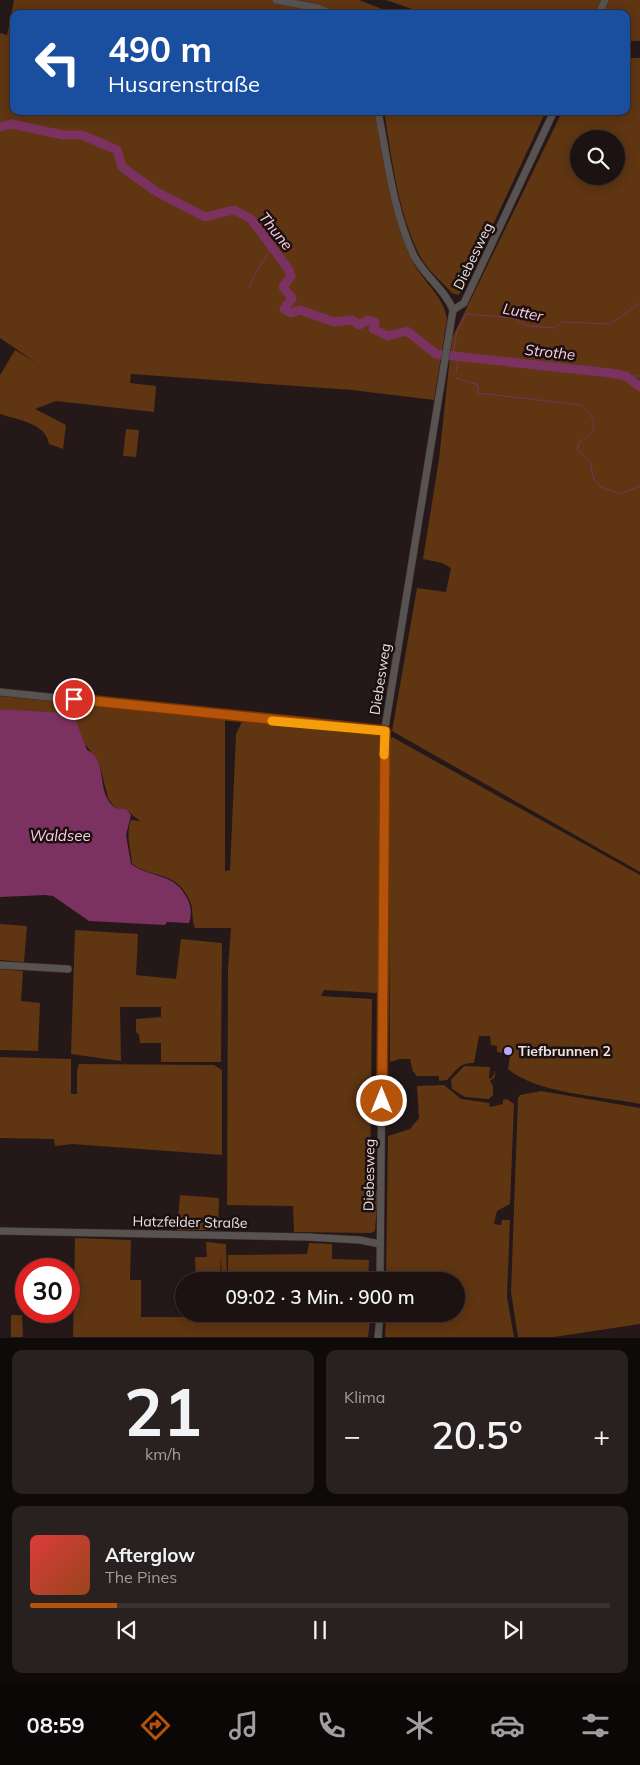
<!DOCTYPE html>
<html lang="de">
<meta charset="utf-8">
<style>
body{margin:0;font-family:Mulish,sans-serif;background:#292020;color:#f1f3f6;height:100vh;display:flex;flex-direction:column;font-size:19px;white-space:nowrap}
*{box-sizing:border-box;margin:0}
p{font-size:16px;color:#a09e9f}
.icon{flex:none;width:28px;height:28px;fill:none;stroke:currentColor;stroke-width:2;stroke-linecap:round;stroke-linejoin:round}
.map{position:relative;height:1338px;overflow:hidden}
.panel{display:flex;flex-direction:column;gap:12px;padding:12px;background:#0f0a0a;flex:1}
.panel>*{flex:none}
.hud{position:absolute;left:10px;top:10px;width:620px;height:105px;border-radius:10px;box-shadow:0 2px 12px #0003,0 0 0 1px #3a3232;background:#1a4fa0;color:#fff;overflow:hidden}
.fabs{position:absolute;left:570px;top:130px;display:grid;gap:10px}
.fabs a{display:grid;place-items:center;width:55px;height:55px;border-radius:50%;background:#1c1212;box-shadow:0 2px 12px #0003,0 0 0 1px #3a3232;font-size:25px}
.speed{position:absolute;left:15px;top:1258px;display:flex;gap:10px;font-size:25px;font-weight:700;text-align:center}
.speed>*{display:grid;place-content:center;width:65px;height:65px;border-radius:50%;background:#1c1212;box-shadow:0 2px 12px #0003,0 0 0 1px #3a3232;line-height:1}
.speed .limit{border:8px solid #d22;background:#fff;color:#111}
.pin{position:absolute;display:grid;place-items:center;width:42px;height:42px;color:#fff;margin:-21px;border:2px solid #fff;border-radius:50%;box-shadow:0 1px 5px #0007}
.me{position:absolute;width:55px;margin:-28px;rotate:0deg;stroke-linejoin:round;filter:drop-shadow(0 0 4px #0008)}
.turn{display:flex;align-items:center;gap:18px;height:105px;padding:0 15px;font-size:22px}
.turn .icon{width:65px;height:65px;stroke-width:2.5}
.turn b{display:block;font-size:35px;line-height:42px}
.big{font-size:38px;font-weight:600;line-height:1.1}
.panel .card{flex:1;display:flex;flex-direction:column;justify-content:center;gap:8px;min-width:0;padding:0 18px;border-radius:10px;background:#292020}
.panel .dial{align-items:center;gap:0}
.dial b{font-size:65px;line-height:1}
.song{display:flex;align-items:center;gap:15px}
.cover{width:60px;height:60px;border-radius:8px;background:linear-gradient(135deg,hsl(0 70% 55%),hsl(20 70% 35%))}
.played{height:5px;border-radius:2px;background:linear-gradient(90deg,#b45309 15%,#3a3232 15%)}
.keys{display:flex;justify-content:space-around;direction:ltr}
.heat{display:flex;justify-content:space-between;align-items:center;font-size:28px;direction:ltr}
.panel .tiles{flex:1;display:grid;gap:12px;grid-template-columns:1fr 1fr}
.card:last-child{grid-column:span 2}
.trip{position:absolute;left:175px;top:1272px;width:290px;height:50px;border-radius:25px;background:#1c1212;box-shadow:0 2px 12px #0003,0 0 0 1px #3a3232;font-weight:600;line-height:50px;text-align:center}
.menu{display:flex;height:80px;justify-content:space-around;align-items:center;background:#0b0707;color:#a09e9f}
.menu .icon{width:35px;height:35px}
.menu .selected{color:#b45309}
.menu b{font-size:22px;color:#f1f3f6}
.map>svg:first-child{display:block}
</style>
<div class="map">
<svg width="640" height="1338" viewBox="0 0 640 1338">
<rect width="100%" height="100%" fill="#251818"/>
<!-- green -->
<g fill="#5f3512" fill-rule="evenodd">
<path d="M14 0H359L395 14H14V111H375C382 155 389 201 405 242 409 253 413 265 420 273 431 289 444 299 447 319L434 400 352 390 131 374 130 383 156 386 154 412 56 401 35 409 66 425 63 449 49 444C46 423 18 420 0 414V375L15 350 35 362 0 338V33L7 35Z"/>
<path d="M386 0H640V41H626V14H427Z"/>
<path d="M626 58H640V872L392 731 417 588 446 592 451 568 442 563 423 559 439 459 452 338 561 114 565 111H626ZM579 139H616V176H579Z"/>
<path d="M384 111H546L462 291 458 295 452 293C442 282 428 270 421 258 398 214 392 160 384 111Z"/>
<path d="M126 429 139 430 136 457 123 456Z"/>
<path d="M0 696 225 717V871L230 870 236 734 242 722 381 735 378 993 324 990 321 996 372 999 370 1191H378L375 1231 371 1233 294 1232 293 1206 227 1205 228 968 231 928H195C191 919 194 911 190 901 176 870 156 880 132 864 131 848 125 836 131 820L140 821 125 809 115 808 108 798 101 770 95 757 61 714 0 709Z"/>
<path d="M392 737 640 875V1104C602 1096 537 1094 508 1069L511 1049H505L504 1053 497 1052V1046L491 1045 490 1036H479L474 1063C458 1063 457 1070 447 1080L439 1081V1076H416L415 1073 413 1072 410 1059H400L390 1062 388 745Z"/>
<path d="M0 924 27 926 24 962 0 960Z"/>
<path d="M75 930 138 934 136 975 176 979 181 939 222 943 221 1062H161V1043H140L139 1035 136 1032V1019L161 1017V1007H120L121 1061 71 1054Z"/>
<path d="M0 969 23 971 21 1001 40 1003 38 1051 0 1050Z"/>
<path d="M0 1057 71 1059V1094H77V1071L79 1064 214 1065 222 1070V1155L72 1144 55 1146 54 1139 0 1138Z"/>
<path d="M464 1066 490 1067 489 1078 491 1079 496 1070 494 1078 490 1081 493 1086V1095L489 1099 465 1097 452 1089 451 1080Z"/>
<path d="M444 1085 461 1099 489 1103 490 1107 503 1104V1100L507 1099 514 1104 510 1204 497 1211 494 1224 501 1225 502 1220H510L507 1297 514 1337H385L386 1314H456V1281H386L388 1136 410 1129 419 1118 417 1086Z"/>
<path d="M541 1091 640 1108V1324L554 1337H518L511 1292 518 1098 520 1095Z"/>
<path d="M180 1195 219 1198 218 1230H177Z"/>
<path d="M75 1238 131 1240 130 1280H141V1317H222V1314H371L368 1337H73Z"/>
<path d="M206 1242 226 1244 227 1281H222L221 1254 220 1281H196L195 1257H207Z"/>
<path d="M309 1243 332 1244V1277V1259L369 1260 368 1281H228V1255L307 1254Z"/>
<path d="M11 1315H22L23 1337H11Z"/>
</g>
<!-- water -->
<path fill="#7b3261" d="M0 709 64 713 74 716 87 750C105 758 99 783 107 798 109 802 112 805 115 808L126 809 131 815 126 835 131 864C154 880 174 871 188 900 191 907 192 915 189 923L167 922 165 925 89 921 53 896 45 895 0 897Z"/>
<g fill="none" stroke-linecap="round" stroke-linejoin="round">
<!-- stream -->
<g stroke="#7b3261" stroke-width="1">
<path d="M249 288 256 272 272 247"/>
<path d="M453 355 457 331 466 314 513 318 527 326 555 328 562 322 610 324 640 303"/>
<path d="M456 374 458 357"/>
<path d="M626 376H640"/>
<path d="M456 378 478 385V393L581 405C596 418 601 432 580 441L577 450 590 462 594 480 601 487 620 494 640 486"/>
</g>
<!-- river -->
<path stroke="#7b3261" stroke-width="9" d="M0 127 12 124 63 135H82L117 150 122 167 157 192 205 217 234 210 251 219 289 270 291 276 283 287 292 298 284 309 291 313 300 310 334 322 352 320 359 325 368 320 375 322 373 329 388 336 407 331 436 354 610 373 626 376 640 387"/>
<!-- minor casing -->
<g stroke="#413434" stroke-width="8">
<g id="minor">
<path d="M276 0 318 8 333 14"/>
<path d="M599 14 605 0"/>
<path d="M378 111C387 158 393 210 413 254 423 275 445 289 453 310L385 728 380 1281"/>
<path d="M453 310 464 303 554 111"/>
<path d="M0 692 385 731"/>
<path d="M0 965 68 969"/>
<path d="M0 1231 307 1237 360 1240 380 1244"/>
<path d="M378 1338 380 1314"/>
</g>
</g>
<!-- minor -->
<use href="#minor" stroke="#585250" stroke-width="7"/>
</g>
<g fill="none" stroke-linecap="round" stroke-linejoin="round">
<!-- route casing -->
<g stroke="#753606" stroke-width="12">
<path id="route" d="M74 699 385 731 382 1101"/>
</g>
<!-- route -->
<use href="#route" stroke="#b45309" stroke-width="9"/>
<!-- slow -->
<path stroke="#f59e0b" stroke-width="9" d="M272 721 385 731 384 755"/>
</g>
<!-- markers -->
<circle fill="#b4acf9" stroke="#1b0f0f" stroke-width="2" cx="508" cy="1051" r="5"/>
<g text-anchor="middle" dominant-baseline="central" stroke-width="5" stroke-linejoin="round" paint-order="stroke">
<!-- street labels -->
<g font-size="14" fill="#ebe2e2" stroke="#1b0f0f">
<text transform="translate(473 256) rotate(-64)">Diebesweg</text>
<text transform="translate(380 679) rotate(-81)">Diebesweg</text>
<text transform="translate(369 1175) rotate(-89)">Diebesweg</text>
<text transform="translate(190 1222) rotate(1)">Hatzfelder Straße</text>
</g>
<!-- poi labels -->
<g font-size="14" font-weight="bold" fill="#ebe2e2" stroke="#1b0f0f" text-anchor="start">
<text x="518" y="1051">Tiefbrunnen 2</text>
</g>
<!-- water labels -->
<g font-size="15" font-style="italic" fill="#fbcfe8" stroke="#1b0f0f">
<text transform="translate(276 231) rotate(51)">Thune</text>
<text transform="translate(523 312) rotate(12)">Lutter</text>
<text transform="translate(550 352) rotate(6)">Strothe</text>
<text x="60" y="835">Waldsee</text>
</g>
</g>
</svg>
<div class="fabs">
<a><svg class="icon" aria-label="search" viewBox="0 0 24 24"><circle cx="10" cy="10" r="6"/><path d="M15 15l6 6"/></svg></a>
</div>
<div class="speed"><div class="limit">30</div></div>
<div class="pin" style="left:74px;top:699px;background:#d93025"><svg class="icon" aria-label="arrive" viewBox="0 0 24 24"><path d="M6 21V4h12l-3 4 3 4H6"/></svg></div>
<svg class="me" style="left:382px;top:1101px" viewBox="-20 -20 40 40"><circle r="17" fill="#b45309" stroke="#fff" stroke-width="3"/><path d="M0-11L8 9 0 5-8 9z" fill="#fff"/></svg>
<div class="trip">09:02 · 3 Min. · 900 m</div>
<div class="hud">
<div class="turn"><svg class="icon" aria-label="left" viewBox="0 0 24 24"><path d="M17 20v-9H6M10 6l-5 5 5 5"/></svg><div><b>490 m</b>Husarenstraße</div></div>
</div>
</div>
<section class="panel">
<div class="tiles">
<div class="card dial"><b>21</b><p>km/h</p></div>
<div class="card"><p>Klima</p>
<div class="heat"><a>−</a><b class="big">20.5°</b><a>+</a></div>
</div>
<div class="card">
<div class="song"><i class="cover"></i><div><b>Afterglow</b><p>The Pines</p></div></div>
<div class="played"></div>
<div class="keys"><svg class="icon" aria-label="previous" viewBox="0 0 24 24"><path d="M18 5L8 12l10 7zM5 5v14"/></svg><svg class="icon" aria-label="pause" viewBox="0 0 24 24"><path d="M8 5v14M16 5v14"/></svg><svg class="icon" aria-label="next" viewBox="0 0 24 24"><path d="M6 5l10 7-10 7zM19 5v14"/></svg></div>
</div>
</div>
</section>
<nav class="menu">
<b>08:59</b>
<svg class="icon selected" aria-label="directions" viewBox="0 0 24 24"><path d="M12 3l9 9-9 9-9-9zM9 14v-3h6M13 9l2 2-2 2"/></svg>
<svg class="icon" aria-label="music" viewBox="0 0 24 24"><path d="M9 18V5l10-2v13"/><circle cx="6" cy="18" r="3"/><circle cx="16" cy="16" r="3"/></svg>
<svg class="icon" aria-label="phone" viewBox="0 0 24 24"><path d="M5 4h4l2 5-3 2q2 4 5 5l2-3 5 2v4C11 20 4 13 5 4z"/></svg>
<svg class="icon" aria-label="climate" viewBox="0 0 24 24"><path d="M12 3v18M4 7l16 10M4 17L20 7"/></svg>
<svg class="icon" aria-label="car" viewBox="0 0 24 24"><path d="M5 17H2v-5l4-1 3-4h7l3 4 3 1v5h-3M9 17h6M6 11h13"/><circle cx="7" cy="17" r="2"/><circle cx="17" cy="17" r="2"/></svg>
<svg class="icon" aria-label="filters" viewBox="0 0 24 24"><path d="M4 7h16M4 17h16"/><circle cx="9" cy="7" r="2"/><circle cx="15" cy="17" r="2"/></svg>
</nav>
